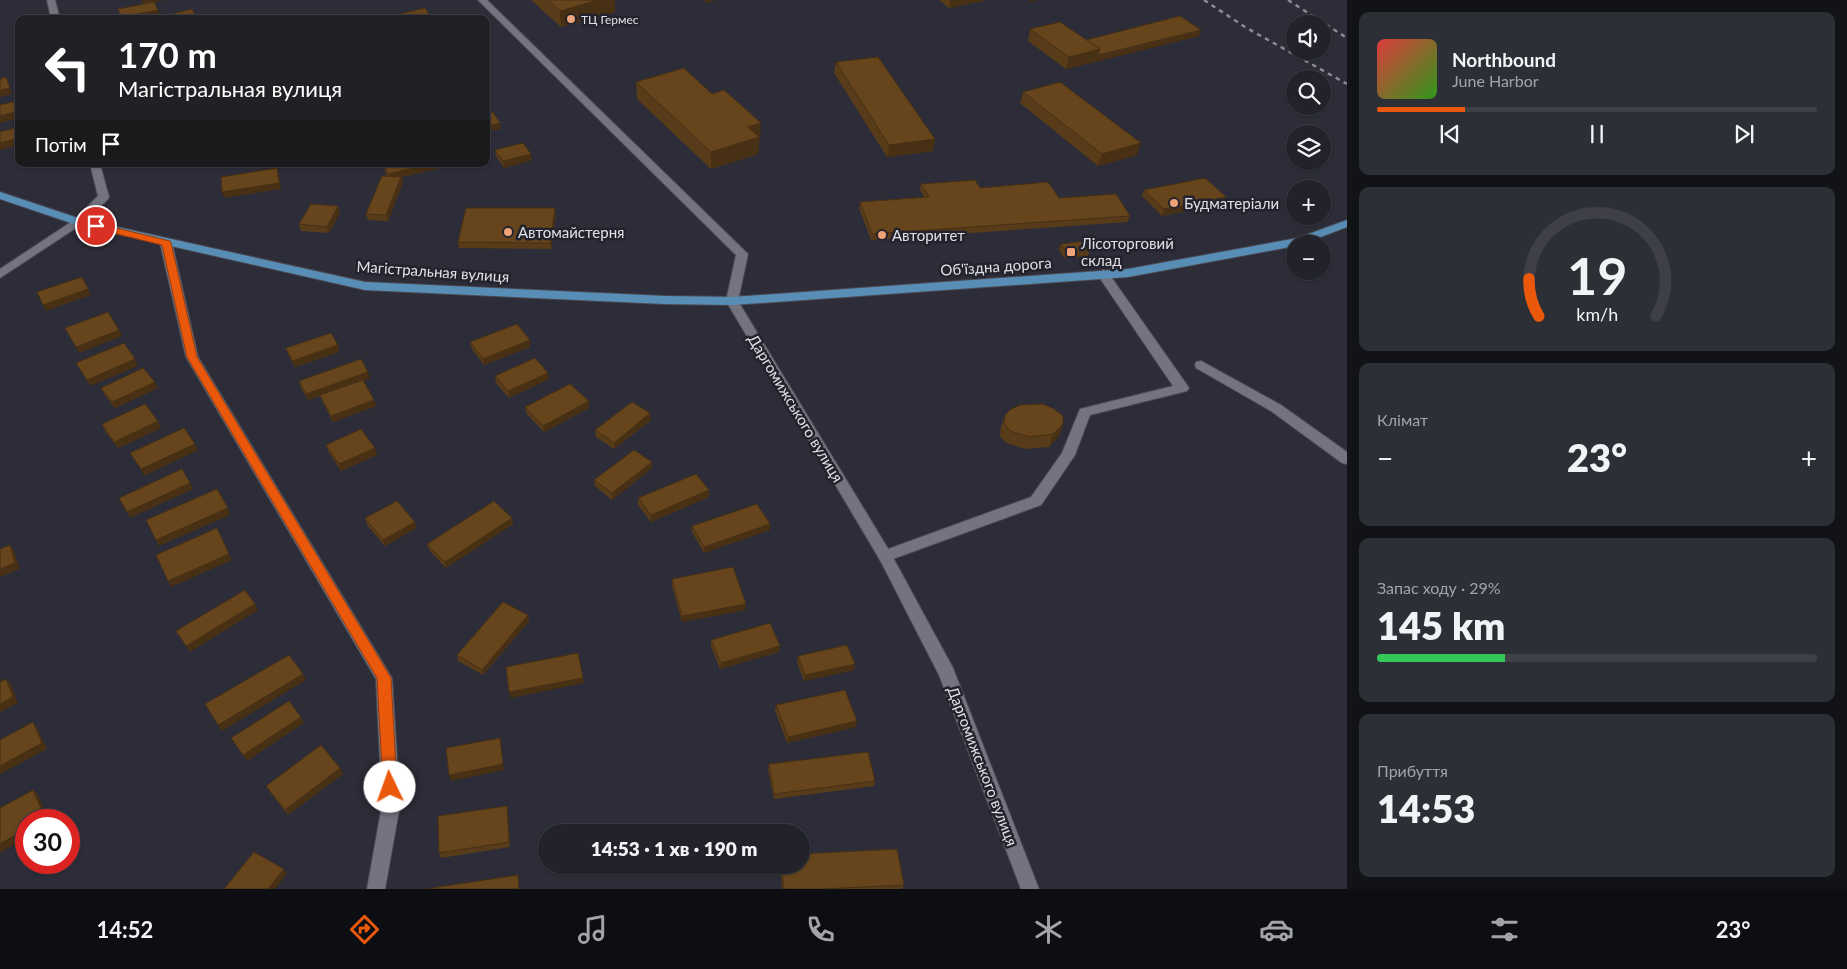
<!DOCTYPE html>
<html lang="uk">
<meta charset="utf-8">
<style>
body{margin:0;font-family:Lato,sans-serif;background:#2d2f36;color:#f1f3f6;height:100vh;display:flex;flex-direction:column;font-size:19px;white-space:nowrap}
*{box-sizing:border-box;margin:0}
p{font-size:16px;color:#a2a4a8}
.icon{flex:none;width:28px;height:28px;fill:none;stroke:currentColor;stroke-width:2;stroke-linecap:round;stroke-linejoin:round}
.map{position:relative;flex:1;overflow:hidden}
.details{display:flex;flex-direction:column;gap:12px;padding:12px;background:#121317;width:500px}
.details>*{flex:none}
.guide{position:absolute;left:15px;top:15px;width:475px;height:152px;border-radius:10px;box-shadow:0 1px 4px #0004,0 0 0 1px #3e3f47;background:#202124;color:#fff;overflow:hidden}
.tools{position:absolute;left:1286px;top:15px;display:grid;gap:10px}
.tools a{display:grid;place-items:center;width:45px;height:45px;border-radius:50%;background:#21222a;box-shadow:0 1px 4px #0004,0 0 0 1px #3e3f47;font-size:25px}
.speed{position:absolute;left:15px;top:809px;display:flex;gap:10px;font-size:25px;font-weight:700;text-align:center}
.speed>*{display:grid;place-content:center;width:65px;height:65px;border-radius:50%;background:#21222a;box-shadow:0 1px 4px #0004,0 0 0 1px #3e3f47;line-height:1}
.speed .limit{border:8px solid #d22;background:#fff;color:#111}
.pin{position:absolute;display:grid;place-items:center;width:42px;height:42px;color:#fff;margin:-21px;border:2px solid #fff;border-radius:50%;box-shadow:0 1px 5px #0007}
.me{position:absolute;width:55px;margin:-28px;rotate:357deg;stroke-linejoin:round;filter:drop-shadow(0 0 4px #0008)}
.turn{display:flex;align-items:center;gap:18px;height:105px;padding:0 20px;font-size:22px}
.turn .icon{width:65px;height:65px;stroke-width:2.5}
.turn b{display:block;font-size:35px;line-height:42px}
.then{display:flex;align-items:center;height:48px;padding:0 20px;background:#0003;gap:10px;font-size:19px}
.big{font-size:38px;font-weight:800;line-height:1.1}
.details .tile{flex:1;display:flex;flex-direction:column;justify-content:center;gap:8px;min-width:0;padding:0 18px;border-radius:10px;background:#2d2f36}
.details .dial{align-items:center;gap:0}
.dial svg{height:130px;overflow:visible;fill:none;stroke:#3e3f47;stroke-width:7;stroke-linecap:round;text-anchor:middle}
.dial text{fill:#f1f3f6;stroke:none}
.song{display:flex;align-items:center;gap:15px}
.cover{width:60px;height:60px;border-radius:8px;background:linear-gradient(135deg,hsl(0 70% 55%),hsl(110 70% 35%))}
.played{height:5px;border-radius:2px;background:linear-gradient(90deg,#ea580c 20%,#3e3f47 20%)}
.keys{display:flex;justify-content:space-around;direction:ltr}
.heat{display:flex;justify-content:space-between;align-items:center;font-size:28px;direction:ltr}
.charge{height:8px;border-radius:4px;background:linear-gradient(90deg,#34c759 29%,#3e3f47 0)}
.trip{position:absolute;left:538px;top:824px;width:272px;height:50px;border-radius:25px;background:#21222a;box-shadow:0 1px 4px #0004,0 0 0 1px #3e3f47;font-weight:800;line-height:50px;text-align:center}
.menu{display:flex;height:80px;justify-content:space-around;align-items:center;background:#0d0e11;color:#a2a4a8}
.menu .icon{width:35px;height:35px}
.menu .current{color:#ea580c}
.menu b{font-size:22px;color:#f1f3f6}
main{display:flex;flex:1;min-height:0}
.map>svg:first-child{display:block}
</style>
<main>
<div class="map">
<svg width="1347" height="889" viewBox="0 0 1347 889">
<rect width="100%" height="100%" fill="#2c2d38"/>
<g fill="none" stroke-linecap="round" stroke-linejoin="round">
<!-- service casing -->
<g stroke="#4a4a53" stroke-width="2">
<g id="service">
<path d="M1103 270 1107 271 1187 385 1189 388 1187 391 1090 415 1075 455 1041 505 890 560 885 562 880 560 878 556 880 552 1031 497 1062 453 1080 409 1173 386 1097 274Z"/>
<path d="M1201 361 1281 405 1347 452V464L1342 463 1271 411 1196 368 1195 365 1196 362Z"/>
</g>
</g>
<!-- minor casing -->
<g stroke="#4a4a53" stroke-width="2">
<g id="minor">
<path d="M47 0H55L60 19H51Z"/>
<path d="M90 164H100L109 197 108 199 82 224 0 278V269L74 220 98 196Z"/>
<path d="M166 239 172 243 198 357 392 678 400 805 385 889H367L382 805 376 679 186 357 160 243Z"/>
</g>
</g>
<!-- tertiary casing -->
<g stroke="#4a4a53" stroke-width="2">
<path id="tertiary" d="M478 0H487L748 254 738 301 890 552 953 668 1039 889H1021L939 675 880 560 726 301 736 255Z"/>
</g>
<!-- primary casing -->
<g stroke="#4a4a53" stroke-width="2">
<path id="primary" d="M0 192 81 219 365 282 665 296 732 297 1128 269 1298 238 1347 220V227L1305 243 1295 244V246L1128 277 732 305 665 304 365 290 74 224 0 199Z"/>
</g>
<!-- service -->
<use href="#service" fill="#747481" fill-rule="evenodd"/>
<!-- minor -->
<use href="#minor" fill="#747481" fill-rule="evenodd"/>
<!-- tertiary -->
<use href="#tertiary" fill="#747481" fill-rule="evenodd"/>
<!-- primary -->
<use href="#primary" fill="#588eb6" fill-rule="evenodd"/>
<!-- rail -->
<g stroke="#8a8a93" stroke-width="2.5" stroke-dasharray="4.5 4.5" stroke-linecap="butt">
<path d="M1204 0 1245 27 1347 84"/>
<path d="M1288 0 1347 38"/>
</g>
</g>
<!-- wall -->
<g fill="#583b19">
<path d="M531 0H615V12L561 27Z"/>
<path d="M939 0H987L949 8Z"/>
<path d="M1030 29 1086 40 1199 36 1066 69 1028 41Z"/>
<path d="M836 62 935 139 933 151 887 157 834 73Z"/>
<path d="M636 82 760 140H759L758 154 711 169 637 99Z"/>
<path d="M1023 92 1137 155 1098 166 1020 103Z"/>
<path d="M495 150 532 160 504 168 496 156Z"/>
<path d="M393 164H452V165L402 177 403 183 388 221 368 220 366 214 387 176 385 172 384 166Z"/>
<path d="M921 184 980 188 1059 198 1130 216 1127 222 871 240 859 208 860 202 924 197 920 190Z"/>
<path d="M1144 190 1223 203 1162 216 1142 196Z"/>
<path d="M338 206 340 212 329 233 301 231 299 224Z"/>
<path d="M555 208 556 215 551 249 459 248 458 242Z"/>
<path d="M1061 244 1090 249 1088 256 1064 258 1059 250Z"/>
<path d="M470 342 530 347 484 365 472 349Z"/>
<path d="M338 345 339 352 295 367 288 354 286 348Z"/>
<path d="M495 376 549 379 509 398 496 383Z"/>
<path d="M370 378 363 381 376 406 333 422 322 401 320 396 308 400 301 388 299 381Z"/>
<path d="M101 388H158L115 408 104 394Z"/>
<path d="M525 407 589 408 544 432 526 413Z"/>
<path d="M1005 415 1063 424 1059 436 1049 447 1025 449 1006 443 1000 436 1001 427Z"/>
<path d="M651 420 614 449 596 437 595 430Z"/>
<path d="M158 421 161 428 118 448 105 431 102 424Z"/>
<path d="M326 445 375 448 377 455 341 471 328 451Z"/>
<path d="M652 462V468L612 500 595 486 594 480Z"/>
<path d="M709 490V497L651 522 638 505V498Z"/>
<path d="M365 518 416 528 385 546 367 525Z"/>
<path d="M512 518 513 524 446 568 429 550 427 544Z"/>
<path d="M692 526 770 530 704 553 692 532Z"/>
<path d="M672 579 745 610 682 622 672 586Z"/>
<path d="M528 615 529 621 483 675 458 661 457 655Z"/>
<path d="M711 640 779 652 720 669 711 646Z"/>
<path d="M798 656 855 664 854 670 804 681 797 662Z"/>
<path d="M776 705 856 727 787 743 775 711Z"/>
<path d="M769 764 875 781 874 786 774 799 768 770Z"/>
<path d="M340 768 343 774 288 815 269 791 266 786Z"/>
<path d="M507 806 508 812 510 847 441 858 439 853Z"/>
<path d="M780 865H801L904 885 902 889H782Z"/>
</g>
<!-- shaded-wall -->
<g fill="#473014">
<path d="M142 0H165L143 4Z"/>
<path d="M598 0H615V12L561 27 560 11Z"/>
<path d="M705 0H716L705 3Z"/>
<path d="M950 0H987L949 8Z"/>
<path d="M1030 0H1039L1029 2Z"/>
<path d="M158 10 160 16 144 19H121V17Z"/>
<path d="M431 17V19H421Z"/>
<path d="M1201 30 1199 36 1066 69 1069 57 1100 49Z"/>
<path d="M6 77 12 94 0 97V90Z"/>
<path d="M19 111V118L0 123V116Z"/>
<path d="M500 123 501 129 486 132V126Z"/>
<path d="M761 123 760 140H759L758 154 711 169V152L748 127Z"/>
<path d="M19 138V145L0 150V143Z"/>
<path d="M935 139 933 151 887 157 889 145Z"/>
<path d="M1141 143 1137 155 1098 166 1102 154Z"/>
<path d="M531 154 532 160 504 168 503 161Z"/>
<path d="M291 164H313L292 168Z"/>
<path d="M430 164H452V165L402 177 403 183 388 221 386 215 390 180 388 174Z"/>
<path d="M277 168 279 174 281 189 224 198 222 192Z"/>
<path d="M1226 197 1223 203 1162 216 1164 209Z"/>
<path d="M338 206 340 212 329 233 327 227Z"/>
<path d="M555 208 556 215 551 249 550 243Z"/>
<path d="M88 289 91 295 46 311 43 305Z"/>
<path d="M119 330 122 336 79 353 76 347Z"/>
<path d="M530 340V347L484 365 483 359Z"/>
<path d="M338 345 339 352 295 367 292 361Z"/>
<path d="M135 359 138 366 90 386 87 380Z"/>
<path d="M368 372 370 378 308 400 306 394Z"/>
<path d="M548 373 549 379 509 398 508 391Z"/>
<path d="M155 382 158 388 115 408 112 402Z"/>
<path d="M374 400 376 406 333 422 331 416Z"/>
<path d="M589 401V408L544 432 543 426Z"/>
<path d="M650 413 651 420 614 449V443Z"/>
<path d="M158 421 161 428 118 448 114 442Z"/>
<path d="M1063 424 1059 436 1049 447 1053 434Z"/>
<path d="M195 444 198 450 144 476 141 469Z"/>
<path d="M375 448 377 455 341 471 339 464Z"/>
<path d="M652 462V468L612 500V493Z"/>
<path d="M190 483 193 489 130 518 127 512Z"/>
<path d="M709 490V497L651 522V515Z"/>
<path d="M228 508 230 515 159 546 156 540Z"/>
<path d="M512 518 513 524 446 568 445 562Z"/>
<path d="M415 522 416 528 385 546 383 540Z"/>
<path d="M770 524V530L704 553V547Z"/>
<path d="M10 545 14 551 20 569 0 577V569Z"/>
<path d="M229 554 232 560 171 587 168 581Z"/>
<path d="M255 604 258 610 190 652 186 646Z"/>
<path d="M746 604 745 610 682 622V616Z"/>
<path d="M528 615 529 621 483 675 482 670Z"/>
<path d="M780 646 779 652 720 669 721 663Z"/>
<path d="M855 664 854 670 804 681 805 675Z"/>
<path d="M303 674 306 680 222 731 218 725Z"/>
<path d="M583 678 584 683 511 698 509 692Z"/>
<path d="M6 679 11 684 18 703 0 712V704Z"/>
<path d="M301 717 304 723 247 761 243 755Z"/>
<path d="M857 721 856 727 787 743 788 737Z"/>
<path d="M33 722 37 728 47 749 0 774V766Z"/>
<path d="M500 738 504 770 451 781 449 775Z"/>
<path d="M340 768 343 774 288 815 285 810Z"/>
<path d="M33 790 38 795 49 820H42Z"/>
<path d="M507 806 508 812 510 847 509 842Z"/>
<path d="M26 829V837L0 853V844Z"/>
<path d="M284 869 287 874 275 889H268Z"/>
</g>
<!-- building -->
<g fill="#66451d" stroke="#473014">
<path d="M548 0H598L560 11Z"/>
<path d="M154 2 158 10 121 17 118 9Z"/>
<path d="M425 8 431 17 421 19H390L388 17Z"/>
<path d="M192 9 196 17 188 19H152Z"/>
<path d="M1180 16 1201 30 1098 55 1100 49 1086 40Z"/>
<path d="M1060 22 1100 49 1069 57 1030 29Z"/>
<path d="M878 57 935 139 889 145 836 62Z"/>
<path d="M684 68 712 94 724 90 761 123 748 127 759 137 711 152 636 82Z"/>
<path d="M6 77 10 88 0 90V79Z"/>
<path d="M1060 82 1141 143 1102 154 1023 92Z"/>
<path d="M16 101 19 107V111L0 116V105Z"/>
<path d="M493 112 500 123 486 126V113Z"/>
<path d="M19 127V138L0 143V132Z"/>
<path d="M523 143 531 154 503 161 495 150Z"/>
<path d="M393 164H430L388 174 384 166Z"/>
<path d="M277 168 279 183 222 192 221 177Z"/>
<path d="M382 176 401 177 386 215 366 214Z"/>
<path d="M1205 178 1226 197 1164 209 1144 190Z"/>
<path d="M975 180 980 188 1048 182 1059 198 1116 194 1130 216 872 234 860 202 929 197 921 184Z"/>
<path d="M311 204 338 206 327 227 299 224Z"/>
<path d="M466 208H555L550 243 458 242Z"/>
<path d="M1085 241 1090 249 1066 252 1061 244Z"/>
<path d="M82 277 88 289 43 305 37 292Z"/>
<path d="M108 312 119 330 76 347 65 328Z"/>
<path d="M517 324 530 340 483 359 470 342Z"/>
<path d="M331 333 338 345 292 361 286 348Z"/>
<path d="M124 343 135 359 87 380 76 363Z"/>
<path d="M535 358 548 373 508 391 495 376Z"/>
<path d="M361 359 368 372 306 394 299 381Z"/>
<path d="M143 368 155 382 112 402 101 388Z"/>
<path d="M363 380 374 400 331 416 320 395Z"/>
<path d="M570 384 589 401 543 426 525 407Z"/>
<path d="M632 402 650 413 614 443 595 430Z"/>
<path d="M145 404 158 421 114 442 102 424Z"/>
<path d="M1043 404 1054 409 1063 416V424L1053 434 1030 437 1010 431 1004 423 1005 415 1011 409 1020 405Z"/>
<path d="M184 428 195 444 141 469 130 453Z"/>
<path d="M361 429 375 448 339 464 326 445Z"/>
<path d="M634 450 652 462 612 493 594 480Z"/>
<path d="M182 469 190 483 127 512 119 498Z"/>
<path d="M696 474 709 490 651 515 638 498Z"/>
<path d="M217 489 228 508 156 540 146 520Z"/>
<path d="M397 501 415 522 383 540 365 518Z"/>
<path d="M494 501 512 518 445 562 427 544Z"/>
<path d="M757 504 770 524 704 547 692 526Z"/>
<path d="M217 528 229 554 168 581 156 555Z"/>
<path d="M10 545 15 563 0 569V549Z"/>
<path d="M733 567 746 604 682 616 672 579Z"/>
<path d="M245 590 255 604 186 646 176 631Z"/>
<path d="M503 602 528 615 482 670 457 655Z"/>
<path d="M770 623 780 646 721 663 711 640Z"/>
<path d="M847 645 855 664 805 675 798 656Z"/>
<path d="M578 653 583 678 509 692 506 667Z"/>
<path d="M289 655 303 674 218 725 205 704Z"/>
<path d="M6 679 13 697 0 704V682Z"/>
<path d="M845 690 857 721 788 737 776 705Z"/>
<path d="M289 701 301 717 243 755 231 738Z"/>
<path d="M33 722 42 743 0 766V740Z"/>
<path d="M500 738 503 764 449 775 446 748Z"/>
<path d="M321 745 340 768 285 810 266 786Z"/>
<path d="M868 752 875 781 774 794 769 764Z"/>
<path d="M33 790 45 818 42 820H26V829L0 844V808Z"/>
<path d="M507 806 509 842 439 853 438 816Z"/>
<path d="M897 849 904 885 822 889H784L781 865H801V854Z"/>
<path d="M254 852 284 869 268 889H224Z"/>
<path d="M518 875 519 889H425Z"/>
</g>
<!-- route -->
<path fill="#ea580c" stroke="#983908" d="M96 223 170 241 171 243 197 357 391 678 397 787 395 792 390 794 385 792 383 787 377 678 187 357 162 245 92 228 91 226Z"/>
<!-- markers -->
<g fill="#efa378" stroke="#23232e" stroke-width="2">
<circle cx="571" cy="19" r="5"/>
<circle cx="1174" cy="203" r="5"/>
<circle cx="508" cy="232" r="5"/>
<circle cx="882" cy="235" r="5"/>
<rect x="1066" y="247" width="10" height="10" rx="2.5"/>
</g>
<g text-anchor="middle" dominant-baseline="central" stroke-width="5" stroke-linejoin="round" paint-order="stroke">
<!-- far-poi labels -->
<g font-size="12" fill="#e0e0e7" stroke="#23232e" text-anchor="start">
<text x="581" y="19">ТЦ Гермес</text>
</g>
<!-- poi labels -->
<g font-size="15" fill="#e0e0e7" stroke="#23232e" text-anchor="start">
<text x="1184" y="203">Будматеріали</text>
<text x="518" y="232">Автомайстерня</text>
<text x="892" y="235">Авторитет</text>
<text x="1081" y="243">Лісоторговий<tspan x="1081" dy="17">склад</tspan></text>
</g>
<!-- street labels -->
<g font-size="15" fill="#e0e0e7" stroke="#23232e">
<text transform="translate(996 266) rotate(-4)">Об'їздна дорога</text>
<text transform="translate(433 271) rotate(4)">Магістральная вулиця</text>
<text transform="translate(796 408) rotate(59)">Даргомижського вулиця</text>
<text transform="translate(983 766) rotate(69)">Даргомижського вулиця</text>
</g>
</g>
</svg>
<div class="tools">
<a><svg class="icon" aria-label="sound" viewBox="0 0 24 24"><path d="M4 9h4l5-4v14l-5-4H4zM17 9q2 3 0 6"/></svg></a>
<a><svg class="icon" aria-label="search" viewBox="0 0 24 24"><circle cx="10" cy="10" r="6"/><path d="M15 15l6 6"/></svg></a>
<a><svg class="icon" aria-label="layers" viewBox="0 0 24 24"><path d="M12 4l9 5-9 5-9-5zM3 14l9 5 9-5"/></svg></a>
<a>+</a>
<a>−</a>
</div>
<div class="speed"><div class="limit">30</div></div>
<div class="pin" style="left:96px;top:226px;background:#d93025"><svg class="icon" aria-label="arrive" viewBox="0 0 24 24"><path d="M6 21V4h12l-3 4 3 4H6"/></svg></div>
<svg class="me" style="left:390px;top:787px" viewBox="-20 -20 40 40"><circle r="19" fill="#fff"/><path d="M0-13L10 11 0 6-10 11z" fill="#ea580c"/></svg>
<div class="trip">14:53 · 1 хв · 190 m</div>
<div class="guide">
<div class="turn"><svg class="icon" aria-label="left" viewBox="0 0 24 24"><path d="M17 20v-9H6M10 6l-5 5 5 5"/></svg><div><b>170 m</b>Магістральная вулиця</div></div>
<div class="then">Потім<svg class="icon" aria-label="arrive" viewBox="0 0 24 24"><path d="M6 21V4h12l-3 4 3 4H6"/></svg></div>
</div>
</div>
<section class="details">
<div class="tile">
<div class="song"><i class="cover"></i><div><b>Northbound</b><p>June Harbor</p></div></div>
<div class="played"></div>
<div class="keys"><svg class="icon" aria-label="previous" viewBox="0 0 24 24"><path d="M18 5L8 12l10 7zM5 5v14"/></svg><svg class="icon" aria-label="pause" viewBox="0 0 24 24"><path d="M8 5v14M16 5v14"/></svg><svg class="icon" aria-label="next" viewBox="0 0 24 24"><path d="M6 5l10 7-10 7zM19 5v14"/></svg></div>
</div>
<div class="tile dial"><svg viewBox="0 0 100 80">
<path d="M14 69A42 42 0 1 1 86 69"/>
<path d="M14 69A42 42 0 0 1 8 46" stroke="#ea580c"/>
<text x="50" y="56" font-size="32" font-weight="700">19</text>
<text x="50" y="72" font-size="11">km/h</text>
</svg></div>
<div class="tile"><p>Клімат</p>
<div class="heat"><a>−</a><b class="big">23°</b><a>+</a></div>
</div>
<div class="tile"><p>Запас ходу · 29%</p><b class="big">145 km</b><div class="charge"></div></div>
<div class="tile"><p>Прибуття</p><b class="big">14:53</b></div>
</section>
</main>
<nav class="menu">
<b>14:52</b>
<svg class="icon current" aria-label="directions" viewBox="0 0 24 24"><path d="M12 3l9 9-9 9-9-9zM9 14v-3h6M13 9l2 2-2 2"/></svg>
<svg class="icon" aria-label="music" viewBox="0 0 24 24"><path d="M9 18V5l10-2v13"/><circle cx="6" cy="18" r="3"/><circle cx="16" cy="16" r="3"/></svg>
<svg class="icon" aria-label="phone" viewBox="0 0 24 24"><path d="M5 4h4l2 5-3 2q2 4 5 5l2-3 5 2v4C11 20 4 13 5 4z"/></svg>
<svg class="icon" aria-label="climate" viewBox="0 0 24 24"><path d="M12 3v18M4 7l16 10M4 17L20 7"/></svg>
<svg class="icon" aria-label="car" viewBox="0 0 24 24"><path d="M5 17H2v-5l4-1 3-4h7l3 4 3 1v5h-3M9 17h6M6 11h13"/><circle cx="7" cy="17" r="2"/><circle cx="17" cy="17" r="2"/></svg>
<svg class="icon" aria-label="filters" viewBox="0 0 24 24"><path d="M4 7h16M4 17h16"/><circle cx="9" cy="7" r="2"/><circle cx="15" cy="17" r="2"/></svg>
<b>23°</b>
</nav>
